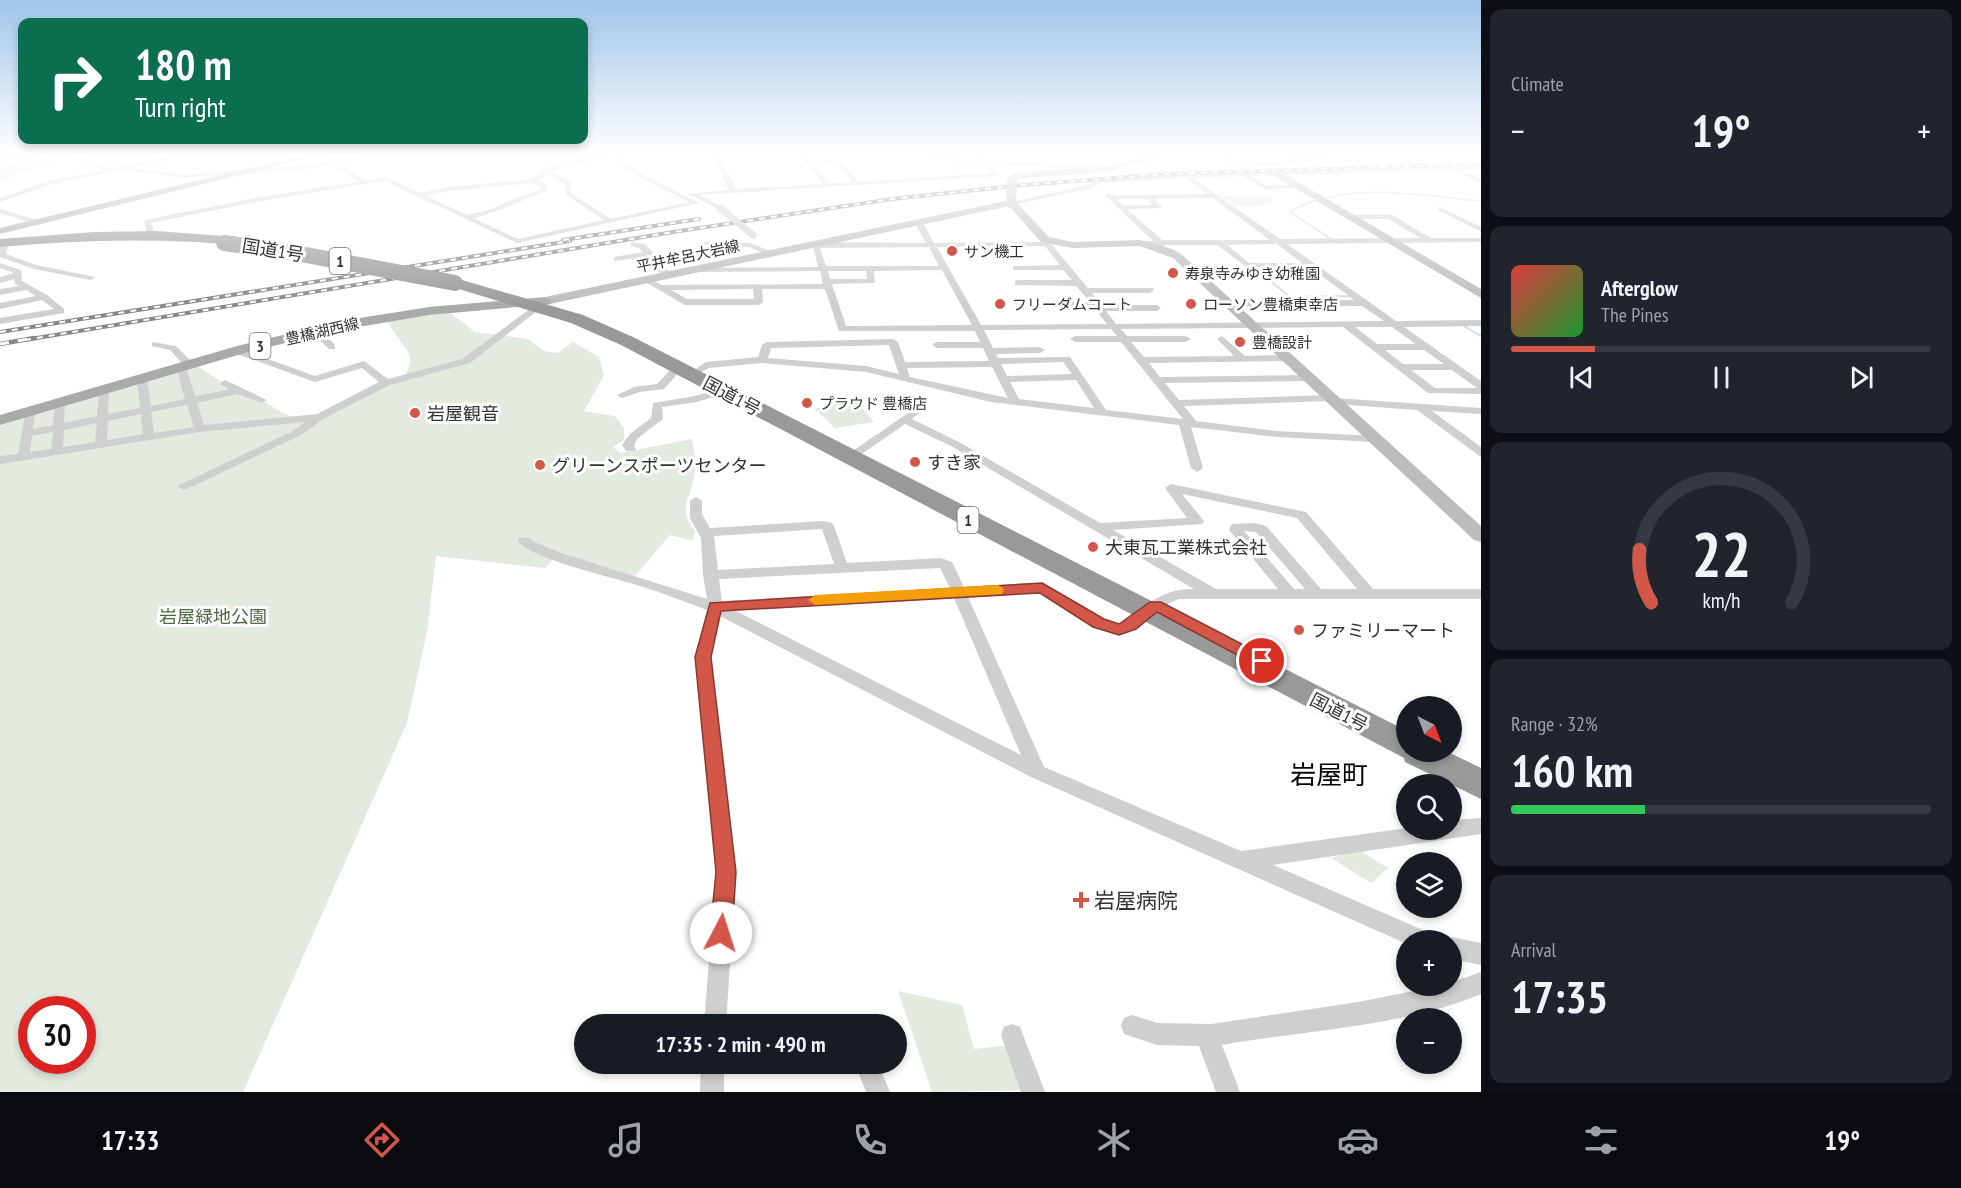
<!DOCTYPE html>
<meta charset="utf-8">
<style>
body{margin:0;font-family:"PT Sans Narrow","Noto Sans JP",sans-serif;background:#20242c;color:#f1f3f6;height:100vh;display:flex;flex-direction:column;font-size:22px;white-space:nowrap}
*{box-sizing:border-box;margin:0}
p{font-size:20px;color:#9ea1a6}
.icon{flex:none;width:33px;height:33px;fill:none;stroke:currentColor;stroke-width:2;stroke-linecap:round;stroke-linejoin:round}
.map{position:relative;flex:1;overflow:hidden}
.details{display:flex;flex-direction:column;gap:9px;padding:9px;background:#0d0f14;width:480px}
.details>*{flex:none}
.hud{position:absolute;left:18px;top:18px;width:570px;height:126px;border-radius:12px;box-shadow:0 3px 9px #0003;background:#0b6e4f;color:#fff;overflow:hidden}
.needle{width:39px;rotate:138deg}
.buttons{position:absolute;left:1396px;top:696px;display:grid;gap:12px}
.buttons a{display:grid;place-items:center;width:66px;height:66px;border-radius:50%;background:#171b24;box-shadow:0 3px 9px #0003;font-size:30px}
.speed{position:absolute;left:18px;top:996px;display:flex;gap:12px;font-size:30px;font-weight:700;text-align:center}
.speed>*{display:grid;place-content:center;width:78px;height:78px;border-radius:50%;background:#171b24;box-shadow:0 3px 9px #0003;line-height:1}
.speed .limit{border:9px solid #d22;background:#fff;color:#111}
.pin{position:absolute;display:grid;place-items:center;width:51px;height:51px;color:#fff;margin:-26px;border:3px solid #fff;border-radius:50%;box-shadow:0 2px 6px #0007}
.me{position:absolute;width:66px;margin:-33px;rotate:5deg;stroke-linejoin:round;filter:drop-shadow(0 0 4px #0008)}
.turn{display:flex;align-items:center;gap:21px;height:126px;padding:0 18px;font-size:27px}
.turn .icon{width:78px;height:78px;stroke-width:2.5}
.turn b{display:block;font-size:42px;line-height:51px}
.big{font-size:45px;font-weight:800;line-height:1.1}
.details .tile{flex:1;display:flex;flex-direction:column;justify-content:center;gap:9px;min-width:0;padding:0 21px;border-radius:12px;background:#20242c}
.details .dial{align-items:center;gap:0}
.dial svg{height:156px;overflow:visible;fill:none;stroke:#363941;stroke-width:7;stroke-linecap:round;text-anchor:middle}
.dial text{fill:#f1f3f6;stroke:none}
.song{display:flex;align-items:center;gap:18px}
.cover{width:72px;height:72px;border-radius:9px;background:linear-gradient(135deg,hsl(0 70% 55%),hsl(130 70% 35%))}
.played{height:6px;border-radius:3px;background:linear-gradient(90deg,#d35749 20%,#363941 20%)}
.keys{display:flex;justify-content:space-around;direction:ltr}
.heat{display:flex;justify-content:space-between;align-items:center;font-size:33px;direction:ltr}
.charge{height:9px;border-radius:4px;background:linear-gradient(90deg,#34c759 32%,#363941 0)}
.trip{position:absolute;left:574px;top:1014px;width:333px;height:60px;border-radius:30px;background:#171b24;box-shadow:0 3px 9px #0003;font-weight:800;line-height:60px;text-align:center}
.dock{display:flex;height:96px;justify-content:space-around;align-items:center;background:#090b0e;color:#9ea1a6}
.dock .icon{width:42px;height:42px}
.dock .active{color:#d35749}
.dock b{font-size:27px;color:#f1f3f6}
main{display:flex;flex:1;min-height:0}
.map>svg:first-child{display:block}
</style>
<main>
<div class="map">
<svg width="1481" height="1092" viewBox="0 0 1481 1092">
<rect width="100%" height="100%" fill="#fff"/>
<!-- green -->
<g fill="#e3eadf" fill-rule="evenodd">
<path d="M1270 195 1273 198 1270 205 1235 206 1221 196Z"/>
<path d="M450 313 475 332 528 339 544 351 558 353 573 342 599 357 604 375 584 411 615 416 624 428V440L613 447 620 453 692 439C695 454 697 467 693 482 687 505 679 509 695 531L693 541 670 535 635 576 556 556 545 568 436 556 427 632 407 723 243 1092H0V420L194 364 237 392 257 397 279 411 296 419 319 417 406 374 411 361 408 352 386 320ZM32 1010H82V1060H32Z"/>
<path d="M857 402 874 422 835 428 814 408Z"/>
<path d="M1359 850 1388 868 1371 883 1331 858Z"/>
<path d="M898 991 962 1005 974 1049 1011 1045 1028 1090 932 1092Z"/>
</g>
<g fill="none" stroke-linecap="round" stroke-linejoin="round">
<!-- stream -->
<g stroke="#d1dcea" stroke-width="2">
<path d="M1334 241 1290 212C1341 180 1423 196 1481 201"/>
<path d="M1251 265 1290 297 1350 296 1354 299"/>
<path d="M1461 324 1481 336"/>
</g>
<!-- river -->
<g fill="#d1dcea" fill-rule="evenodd">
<path d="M0 155H41L43 157 38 160 0 161Z"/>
<path d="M54 155H68L0 181V175Z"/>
</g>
<!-- street -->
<g fill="#cfcfcf" fill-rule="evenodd">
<path d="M0 155H43L36 157 32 162 0 173V169L29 158H0Z"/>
<path d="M77 155H85L81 158 111 168 177 155H190L132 168 185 174 314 164 328 161 327 160 330 158 335 160 375 155 339 163 365 180 386 177 420 193 448 187 532 179 548 168 558 164 605 155H619L620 159 645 176 699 203 517 243 385 181 255 202 151 223 155 234 152 240 145 238 147 234 144 220 255 198 358 182 332 164 314 168 185 178 121 170 52 184 0 202V198L48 181 104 170 74 159ZM615 157V161L641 178 689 202 611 219 571 193 570 182 551 171 562 167ZM547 174 565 184 566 195 604 220 518 239 474 218C499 212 522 200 546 191L547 185 539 181ZM533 183 541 187V189L511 200 492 209 467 215 426 196 448 191Z"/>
<path d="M713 155H719L736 189 823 184 799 155H805L810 161 840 160 859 182 992 173 984 163 862 155 981 160 977 155H983L987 160 1083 165 1103 170 1100 172 1083 169 991 164 999 176 700 195 722 207 724 208 720 210 688 194 729 190ZM836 163 853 182 829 183 813 165Z"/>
<path d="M1211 155H1221L1250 163 1335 155C1306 169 1239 170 1211 155Z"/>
<path d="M1481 165V169H1461L1481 179V183L1452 170 1252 176 1266 185H1300L1298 188 1265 189 1243 176 1193 178 1280 239 1420 238 1388 219H1347V215H1392L1431 238H1481V242L1287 244 1396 321 1481 320V326L1404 327 1481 381V394L1428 393 1343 327 1121 329 1127 336H1186L1191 339 1186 342H1131L1144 357 1234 356 1217 339 1222 336 1245 356 1286 355 1291 358 1286 361 1149 363 1160 377 1308 375 1313 378 1308 381 1165 383 1179 400 1330 395 1335 398 1481 408V414L1432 411 1481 447V457L1417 410 1334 404 1329 401 1184 406 1196 421 1277 431 1374 436 1380 439 1374 442 1277 437 1191 427 1203 468 1197 472 1191 468 1179 425 991 402 866 372 762 363 709 368 698 374 693 371 706 362 758 357 762 345 767 342 893 339 898 342 905 362 989 361 983 348H937L932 345 937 342H980L975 331H839L825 289H762L763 302 759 305H685L642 280 649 278 662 285 823 284 820 271 690 272 686 270 690 268 818 267 812 242 926 243 915 223 919 221 923 223 934 243 1045 242 1055 239 1056 241 1052 245 1088 288H1153L1154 290 1150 293H1092L1101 305H1157L1161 308 1157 311H1106L1116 324 1384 321 1362 306 1226 307V303L1229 302 1355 300 1309 267H1247L1217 245H1166L1162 247 1137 245V241H1153L1105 195 1108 193 1112 195 1207 194 1185 178 1102 183 1089 189 1011 205 1008 203 1087 185 1101 179 1186 174ZM1213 198 1270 240H1162L1127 209 1162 208V206L1154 199ZM1116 199H1146L1153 205H1123ZM1277 244 1302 263H1249L1227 245ZM1045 246 1060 265 1016 266H1013V270H1063L1072 280H1018L1015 281V285L1076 286 1090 302 1035 303 1031 306 1032 308H1094L1107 324 981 325 937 247ZM929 247 939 266H826L820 248ZM942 270 972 325 846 326 832 284 875 283 874 271ZM828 271H866L867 279H830ZM753 289 754 299H687L671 290ZM1355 327H1392L1416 344H1377ZM1111 329 1117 336H1075L1070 339 1075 342H1121L1183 419 1106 410 1070 357 998 358 996 354 1040 353 1045 350 1040 347 993 348 984 330ZM889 345 899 374 866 366 768 358 771 348ZM1385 350H1424L1444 364H1403ZM1063 362 1072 374 1007 376 1001 364ZM992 367 1008 398 910 377 907 368ZM1411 370H1452L1477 388H1435ZM1076 380 1094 408 1019 399 1010 382Z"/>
<path d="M1440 207 1481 227V232L1438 210V208Z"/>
<path d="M0 209 41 221 42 223 38 225 0 213Z"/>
<path d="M708 241 751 243 776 254 769 256 750 247 705 245 704 243Z"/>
<path d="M631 242 645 244 670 273V277H664L647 257 614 261V257L643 252 639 248 631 246Z"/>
<path d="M4 243 8 245 6 254 36 265 95 277 91 280 34 269 0 257V245Z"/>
<path d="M0 263 21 270 22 281 47 295 64 309V313L0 324V318L54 309 42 300 0 309V303L36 296 26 290 0 295V289L19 286 15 284 14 279 0 283V277L14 273 0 268Z"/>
<path d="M538 303 542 306 541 308 470 363 390 385 323 419 301 435 187 489 183 490 177 486 293 431 305 422 200 432 0 464V456L18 454 26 410 30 409 35 412 33 429 53 425 55 403 60 400 65 403 64 423 97 416 99 390 104 387 109 390 108 414 140 408 137 379 142 376 147 379 151 406 185 399 176 367 183 364 170 350 152 346V342L176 346 193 363V367H186L195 396 229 390 220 383 225 380 267 400 262 403 237 394 197 403 204 425 317 414 379 382 362 368 315 382 237 354V350H243L315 376 364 361 388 379 462 359ZM187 405 194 427 154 433 151 412ZM141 414 143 434 107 440 108 421ZM97 423 95 442 63 447 64 430ZM53 432 51 449 30 452 32 436Z"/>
<path d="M313 330H319L335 345V349H329L313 334Z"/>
<path d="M678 365 683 368 664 389 640 392 622 398 617 395 634 387 657 384 674 366Z"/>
<path d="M722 388 726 389V393L697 402 662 407 663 419 638 438 634 445 636 449 634 451H626L622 445 630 434 651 418 653 403 695 396Z"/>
<path d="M920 405 925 408 912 419 959 442 1100 523 1187 518 1165 488 1171 484 1306 512 1373 589H1481V599H1179C1156 607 1142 629 1119 635L1093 627 1040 593 968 597 1044 767 1241 851 1407 828 1452 830V820L1481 818V834L1273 865 1430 933 1433 940H1407V944L1031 777 720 616 711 657 736 872 726 1024H704L716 872 695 657 707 610C685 602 663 593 640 586 616 578 530 559 518 541L520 538H530L532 541 561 553 707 599 703 575 701 538 690 518V501L696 497 702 501V514L710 528 823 521 832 523 834 526 847 563 941 558 952 562 964 587 1043 583 1103 619 1118 624C1147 608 1157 589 1194 589L951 446 905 424 862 454H854L852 452 854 450ZM1182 494 1297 518 1357 589H1321L1266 526 1255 523 1232 524 1229 530 1278 589H1216L1113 530 1202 524 1204 521ZM822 529 834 564 718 570 714 536ZM1244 531 1256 532 1305 589H1294ZM940 568 950 588 722 601 719 579ZM954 598 1021 755 734 610Z"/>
<path d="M1452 937 1481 943V965L1452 959V940H1445Z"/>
<path d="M1481 972V994C1403 1027 1305 1030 1222 1045L1240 1092H1216L1199 1046 1157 1045 1124 1034 1121 1026 1124 1018 1132 1015 1157 1023 1211 1024 1358 1002 1439 986H1452V982Z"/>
<path d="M1012 1024 1020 1027 1045 1092H1021L1001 1035 1004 1027Z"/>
<path d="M701 1064H724V1092H700Z"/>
<path d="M855 1064H878L890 1092H866Z"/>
</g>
<!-- secondary -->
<g fill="#bcbcbc" fill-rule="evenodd">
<path d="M1154 155H1169L1107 172 1018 179 1012 184 1007 181 1011 174 1014 173 1107 166Z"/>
<path d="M1273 171H1279L1481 289V298L1273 175Z"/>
<path d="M1011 200 1015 201 1049 237 1072 242 1140 240 1172 249 1181 254 1481 526V542L1474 540 1173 258 1140 246 1072 248 1041 242 1009 206 545 305 539 301 545 297Z"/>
</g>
<!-- primary -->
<g fill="#aaa" fill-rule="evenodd">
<path d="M304 155H321L0 234V228Z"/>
<path d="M545 297 552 301 550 304 429 315 341 330 248 352 0 425V415L237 346 341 321 429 307Z"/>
</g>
<!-- highway -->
<g fill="#999" fill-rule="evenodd">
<path d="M157 231 250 238 257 242 250 246C166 238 84 239 0 247V239L94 232Z"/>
<path d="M455 278 583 315 633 337 1407 731V752H1448L1481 768V799L1405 762 1404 758 621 345 571 323 449 286 447 283Z"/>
</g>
<!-- rail-far1 casing -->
<g stroke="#878787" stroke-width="4">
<g id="rail-far1">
<path d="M563 240 699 219"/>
<path d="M0 332 570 241"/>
<path d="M25 340 673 232 892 199 1023 185 1167 174 1481 164"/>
</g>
</g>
<!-- rail casing -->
<g stroke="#878787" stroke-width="4.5">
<path id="rail" d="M0 344 34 338"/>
</g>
<!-- rail-far1 -->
<use href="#rail-far1" stroke="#fff" stroke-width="2" stroke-dasharray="6" stroke-linecap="butt"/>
<!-- rail -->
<use href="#rail" stroke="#fff" stroke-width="3" stroke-dasharray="9" stroke-linecap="butt"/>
<!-- street-bridge -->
<path stroke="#cfcfcf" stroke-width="7" d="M720 208 753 235"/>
<!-- secondary-bridge -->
<path stroke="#bcbcbc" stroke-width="10" d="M1011 203 1012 181"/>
<!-- highway-bridge -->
<path stroke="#999" stroke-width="16" d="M224 243 290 252 455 283"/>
</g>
<!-- sky -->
<linearGradient id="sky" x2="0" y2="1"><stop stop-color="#9fc4e9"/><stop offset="0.5" stop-color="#fff"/><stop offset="1" stop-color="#fff" stop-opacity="0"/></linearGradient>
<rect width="1481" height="308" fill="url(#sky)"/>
<!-- route -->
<path fill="#d35749" stroke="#89392f" stroke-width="1.5" d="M1042 583 1104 619 1119 624 1150 602H1161L1267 657 1270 661 1267 665H1256L1157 612 1136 629 1119 635 1093 627 1040 593 721 611 711 657 736 872 732 933 729 940 721 943 714 940 710 933 716 872 695 657 710 603Z"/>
<!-- slow -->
<path fill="#f59e0b" d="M997 585 1002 587 1004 590 1002 594 815 605 808 600 815 595Z"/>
<!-- markers -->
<g fill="#d35749" stroke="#fff" stroke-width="2">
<circle cx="952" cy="251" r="6"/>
<circle cx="1173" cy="273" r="6"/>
<circle cx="1000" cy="304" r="6"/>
<circle cx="1191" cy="304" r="6"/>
<circle cx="1240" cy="342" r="6"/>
<circle cx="807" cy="403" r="6"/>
<circle cx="415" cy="413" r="6"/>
<circle cx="915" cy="462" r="6"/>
<circle cx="540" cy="465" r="6"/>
<circle cx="1093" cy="547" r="6"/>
<circle cx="1299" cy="630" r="6"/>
<path d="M1078 891h6v6h6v6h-6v6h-6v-6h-6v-6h6z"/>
</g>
<g text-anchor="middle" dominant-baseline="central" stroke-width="6" stroke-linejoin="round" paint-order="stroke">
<!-- far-poi labels -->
<g font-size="15" fill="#323232" stroke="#fff" text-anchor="start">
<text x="964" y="251">サン機工</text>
<text x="1185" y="273">寿泉寺みゆき幼稚園</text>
<text x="1012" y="304">フリーダムコート</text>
<text x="1203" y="304">ローソン豊橋東幸店</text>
<text x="1252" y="342">豊橋設計</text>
<text x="819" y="403">プラウド 豊橋店</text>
</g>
<!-- far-street labels -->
<g font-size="15" fill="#323232" stroke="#fff">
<text transform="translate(688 256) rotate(-12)">平井牟呂大岩線</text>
<text transform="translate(322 331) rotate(-13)">豊橋湖西線</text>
</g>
<!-- shield labels -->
<g fill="#fff" stroke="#707070" stroke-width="1.5">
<rect x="329.5" y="248" width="21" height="26" rx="4.5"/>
<rect x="249.5" y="333" width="21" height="26" rx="4.5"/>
<rect x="957.5" y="507" width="21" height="26" rx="4.5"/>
</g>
<g font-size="16" font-weight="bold" fill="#323232">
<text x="340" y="261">1</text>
<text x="260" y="346">3</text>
<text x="968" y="520">1</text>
</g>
<!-- street labels -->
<g font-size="18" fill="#323232" stroke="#fff">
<text transform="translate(273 250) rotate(9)">国道1号</text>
<text transform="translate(732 396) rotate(28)">国道1号</text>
<text transform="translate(1339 712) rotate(27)">国道1号</text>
</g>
<!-- poi labels -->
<g font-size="18" fill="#323232" stroke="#fff" text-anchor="start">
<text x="427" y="413">岩屋観音</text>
<text x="927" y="462">すき家</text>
<text x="552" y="465">グリーンスポーツセンター</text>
<text x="1105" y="547">大東瓦工業株式会社</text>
<text x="1311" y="630">ファミリーマート</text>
</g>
<!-- park labels -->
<g font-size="18" fill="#4e6943" stroke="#fff">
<text x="213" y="616">岩屋緑地公園</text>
</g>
<!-- near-poi labels -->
<g font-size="21" fill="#323232" stroke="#fff" text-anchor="start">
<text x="1094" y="900">岩屋病院</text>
</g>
<!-- near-quarter labels -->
<g font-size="26" fill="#000" stroke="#fff">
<text x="1329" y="774">岩屋町</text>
</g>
</g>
</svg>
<div class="buttons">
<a><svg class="needle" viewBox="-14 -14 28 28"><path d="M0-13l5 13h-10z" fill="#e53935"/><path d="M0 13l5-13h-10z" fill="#9ea1a6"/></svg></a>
<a><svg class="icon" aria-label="search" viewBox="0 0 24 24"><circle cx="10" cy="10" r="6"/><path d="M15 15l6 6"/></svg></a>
<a><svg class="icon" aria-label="layers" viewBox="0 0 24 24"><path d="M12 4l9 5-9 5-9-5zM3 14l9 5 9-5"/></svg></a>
<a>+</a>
<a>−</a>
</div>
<div class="speed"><div class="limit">30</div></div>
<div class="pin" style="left:1262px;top:661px;background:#d93025"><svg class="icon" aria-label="arrive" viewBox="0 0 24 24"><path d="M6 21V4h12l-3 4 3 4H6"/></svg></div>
<svg class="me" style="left:721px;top:933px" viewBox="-20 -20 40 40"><circle r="19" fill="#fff"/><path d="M0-13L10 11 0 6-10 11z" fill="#d35749"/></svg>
<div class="trip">17:35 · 2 min · 490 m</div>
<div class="hud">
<div class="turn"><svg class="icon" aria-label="right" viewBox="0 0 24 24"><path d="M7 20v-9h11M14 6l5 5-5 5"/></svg><div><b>180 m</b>Turn right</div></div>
</div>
</div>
<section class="details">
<div class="tile"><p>Climate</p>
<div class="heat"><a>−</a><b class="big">19°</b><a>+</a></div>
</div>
<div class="tile">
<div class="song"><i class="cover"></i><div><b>Afterglow</b><p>The Pines</p></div></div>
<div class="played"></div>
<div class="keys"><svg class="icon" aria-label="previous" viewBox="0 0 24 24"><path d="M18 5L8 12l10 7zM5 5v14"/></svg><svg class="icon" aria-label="pause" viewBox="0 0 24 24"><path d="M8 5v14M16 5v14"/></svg><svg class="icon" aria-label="next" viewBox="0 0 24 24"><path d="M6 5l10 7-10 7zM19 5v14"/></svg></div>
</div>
<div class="tile dial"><svg viewBox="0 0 100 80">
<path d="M14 69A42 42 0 1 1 86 69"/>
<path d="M14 69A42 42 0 0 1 8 42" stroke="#d35749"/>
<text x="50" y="56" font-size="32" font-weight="700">22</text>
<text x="50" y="72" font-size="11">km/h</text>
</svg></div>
<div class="tile"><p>Range · 32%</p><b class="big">160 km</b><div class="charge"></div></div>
<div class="tile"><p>Arrival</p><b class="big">17:35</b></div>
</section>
</main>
<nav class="dock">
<b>17:33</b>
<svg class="icon active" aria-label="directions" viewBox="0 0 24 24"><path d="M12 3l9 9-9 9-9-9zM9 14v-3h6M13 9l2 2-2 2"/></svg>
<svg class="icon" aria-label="music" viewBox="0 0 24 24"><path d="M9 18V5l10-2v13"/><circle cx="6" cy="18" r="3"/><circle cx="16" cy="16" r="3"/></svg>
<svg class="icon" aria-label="phone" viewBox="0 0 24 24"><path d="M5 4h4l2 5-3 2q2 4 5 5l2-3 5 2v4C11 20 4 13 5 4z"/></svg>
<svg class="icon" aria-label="climate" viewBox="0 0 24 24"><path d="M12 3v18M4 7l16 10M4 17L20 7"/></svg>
<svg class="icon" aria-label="car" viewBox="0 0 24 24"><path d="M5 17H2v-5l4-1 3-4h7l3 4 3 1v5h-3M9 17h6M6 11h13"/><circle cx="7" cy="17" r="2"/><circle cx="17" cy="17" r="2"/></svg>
<svg class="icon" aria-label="filters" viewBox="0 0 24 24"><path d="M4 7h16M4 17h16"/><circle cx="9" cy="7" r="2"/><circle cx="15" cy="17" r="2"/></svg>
<b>19°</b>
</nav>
